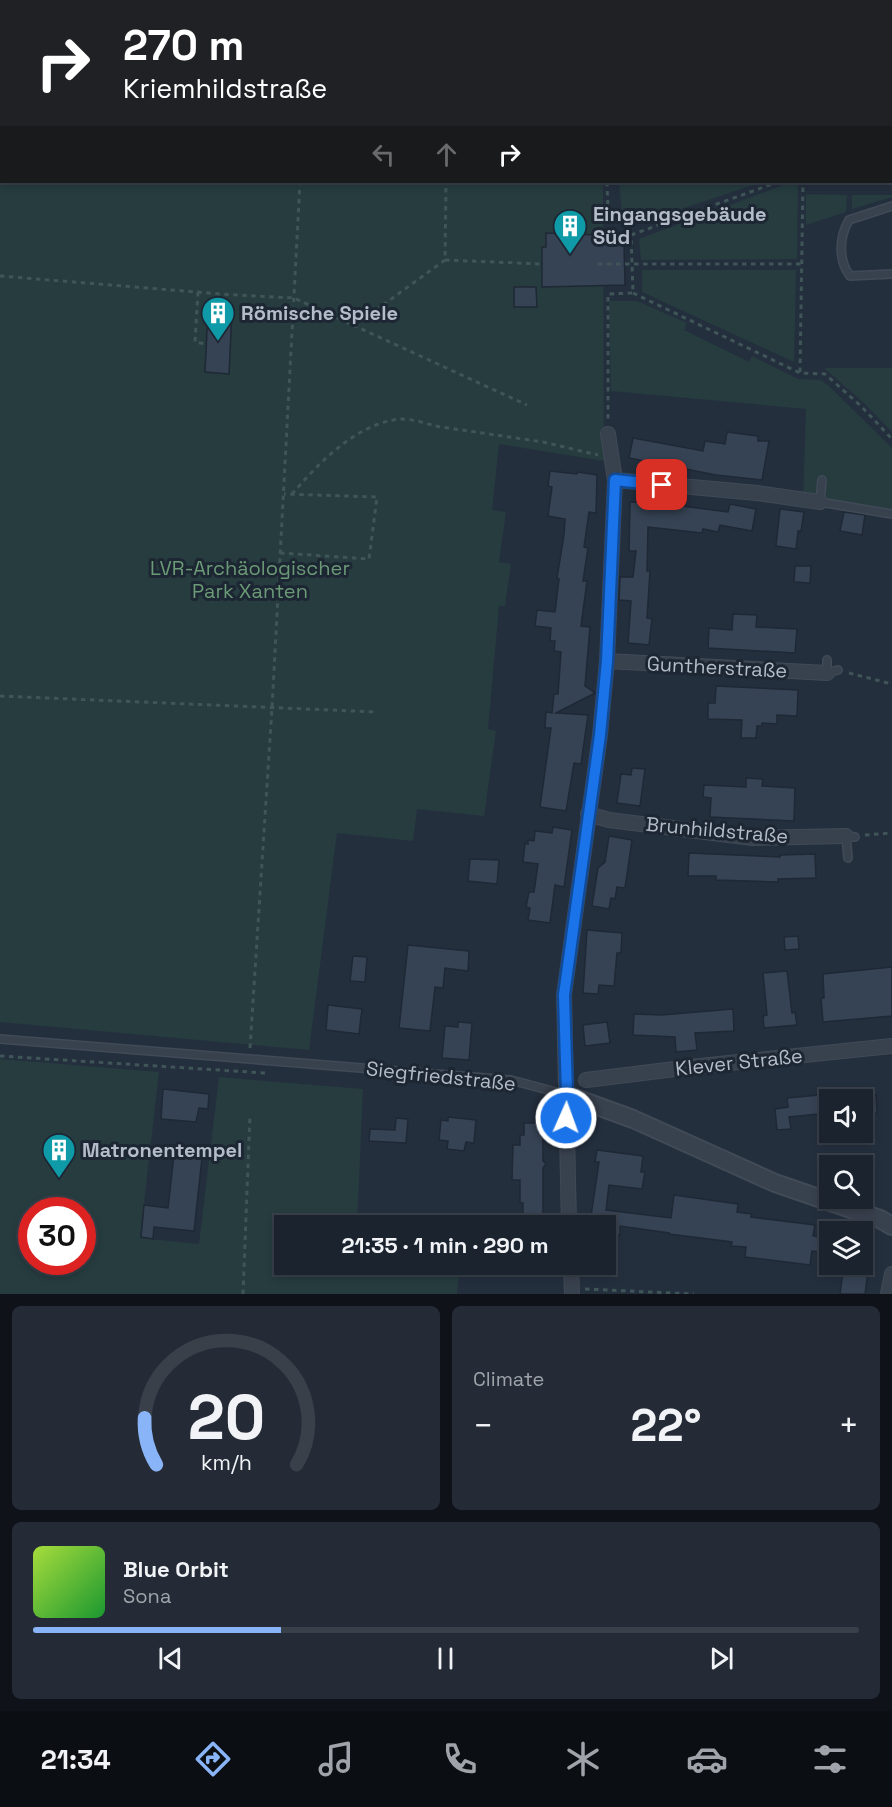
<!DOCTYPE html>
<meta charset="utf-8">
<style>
body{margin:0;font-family:"Space Grotesk",sans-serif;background:#242b36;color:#f1f3f6;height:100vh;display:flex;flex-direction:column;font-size:22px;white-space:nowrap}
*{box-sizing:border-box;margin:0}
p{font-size:20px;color:#a0a4aa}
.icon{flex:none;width:33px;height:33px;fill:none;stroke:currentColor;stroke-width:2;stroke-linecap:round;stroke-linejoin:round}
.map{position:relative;height:1294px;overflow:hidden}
.panel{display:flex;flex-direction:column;gap:12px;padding:12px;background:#0f1319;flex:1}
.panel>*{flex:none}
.banner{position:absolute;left:0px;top:0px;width:892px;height:183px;box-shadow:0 3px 9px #0003,0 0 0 2px #39404a;background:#202124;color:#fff;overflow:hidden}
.fabs{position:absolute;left:819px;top:1089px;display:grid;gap:12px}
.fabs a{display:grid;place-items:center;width:54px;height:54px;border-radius:0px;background:#1b232e;box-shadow:0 3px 9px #0003,0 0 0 2px #39404a;font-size:30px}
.speed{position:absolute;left:18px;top:1197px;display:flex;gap:12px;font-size:30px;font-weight:700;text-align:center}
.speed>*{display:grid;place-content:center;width:78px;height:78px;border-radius:50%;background:#1b232e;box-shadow:0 3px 9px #0003,0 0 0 2px #39404a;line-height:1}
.speed .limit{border:9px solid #d22;background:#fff;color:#111}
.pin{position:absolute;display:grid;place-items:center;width:51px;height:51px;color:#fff;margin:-26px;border-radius:12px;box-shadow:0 3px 9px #0006}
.me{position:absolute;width:66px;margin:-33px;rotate:2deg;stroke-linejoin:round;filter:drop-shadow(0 0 4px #0008)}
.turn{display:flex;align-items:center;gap:21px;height:126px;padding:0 24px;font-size:27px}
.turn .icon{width:78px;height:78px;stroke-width:2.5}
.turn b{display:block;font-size:42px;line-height:51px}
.lanes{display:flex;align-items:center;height:57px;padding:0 24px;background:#0003;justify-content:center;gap:30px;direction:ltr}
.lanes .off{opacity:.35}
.big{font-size:45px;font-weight:800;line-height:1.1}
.panel .widget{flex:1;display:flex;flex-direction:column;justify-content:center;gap:9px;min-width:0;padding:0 21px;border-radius:9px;background:#242b36}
.panel .dial{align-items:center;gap:0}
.dial svg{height:156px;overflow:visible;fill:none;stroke:#39404a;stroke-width:7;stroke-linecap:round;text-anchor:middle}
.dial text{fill:#f1f3f6;stroke:none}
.song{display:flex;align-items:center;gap:18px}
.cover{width:72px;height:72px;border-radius:9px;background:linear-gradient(135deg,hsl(80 70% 55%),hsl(130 70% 35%))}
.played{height:6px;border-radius:3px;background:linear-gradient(90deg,#8ab4f8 30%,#39404a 30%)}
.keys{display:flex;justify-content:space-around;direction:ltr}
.heat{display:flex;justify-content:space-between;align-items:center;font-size:33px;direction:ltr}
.panel .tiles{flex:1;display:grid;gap:12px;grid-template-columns:1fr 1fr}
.widget:last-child{grid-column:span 2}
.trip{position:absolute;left:274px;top:1215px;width:342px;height:60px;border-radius:0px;background:#1b232e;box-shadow:0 3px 9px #0003,0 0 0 2px #39404a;font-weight:800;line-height:60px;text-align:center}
.tab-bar{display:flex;height:96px;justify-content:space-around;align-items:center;background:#0b0e12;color:#a0a4aa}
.tab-bar .icon{width:42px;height:42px}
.tab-bar .selected{color:#8ab4f8}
.tab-bar b{font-size:27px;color:#f1f3f6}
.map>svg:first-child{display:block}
</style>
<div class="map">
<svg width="892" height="1294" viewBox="0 0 892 1294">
<rect width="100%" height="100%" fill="#242f3e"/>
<!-- green -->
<g fill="#263c3f" fill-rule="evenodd">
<path d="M0 0H724L2 2V182H603L604 461 499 444 492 510 506 512 499 562 511 564 505 606H499L488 729 496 731 484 816 417 809 413 841 337 833 309 1050 0 1022Z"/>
<path d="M619 182H762L636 224H623Z"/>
<path d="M791 182H798L797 259 641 260 639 239Z"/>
<path d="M806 194 847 195 846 212 806 225Z"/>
<path d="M852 195H892V197L852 209Z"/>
<path d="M642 270H796L794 362 642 292Z"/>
<path d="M609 301H637L687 323 684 330 749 362 752 356 798 379 821 380 830 387 892 448V514L803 500 806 409 611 391Z"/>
<path d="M824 368H892V432L864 403Z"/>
<path d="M0 1059 159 1072 140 1238 199 1244 219 1077 363 1089 357 1225 285 1226V1264L460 1265 457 1294H0ZM32 1210H82V1262H32Z"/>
</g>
<!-- building -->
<g fill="#364354" stroke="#1f2835" stroke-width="1.5">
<path d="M546 233 598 235V243H624L625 285 542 287V247H546Z"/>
<path d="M514 287H536L537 307H514Z"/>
<path d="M208 310 232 311 229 374 205 372Z"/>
<path d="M727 432 758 436V441H769L762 480 716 475 629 458 633 438 703 451 705 441 725 444Z"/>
<path d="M550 471 577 474 578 472 597 475 596 513 589 512 584 547 588 548 583 581H587L581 626 590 627 585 686 595 693 556 713 588 715 581 764 574 763 566 811 540 807 551 728H545L546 712 552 713 554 694H558L561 652 554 651 555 641H550L551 628 535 626 537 610 555 612 559 579 557 578 564 535 565 519 548 516 552 487 548 486Z"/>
<path d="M630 502 659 503 728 512 730 504 756 509 752 531 720 525 718 532 703 529 702 533 648 527 647 571H650L647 618 652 619 649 645 628 643 631 601 619 600 620 577H633L636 551H629Z"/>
<path d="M780 509 804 512 801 531H798L796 549 776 546Z"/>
<path d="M844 512 865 515 862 535 840 531Z"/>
<path d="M795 566H811L810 583 794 582Z"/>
<path d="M733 614 757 615 756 627 797 629 795 653 708 648 709 628 732 630Z"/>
<path d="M716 686 798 690 797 716 777 715V724L762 723V726H757L756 738H741L742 720 708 719V703H715Z"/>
<path d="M632 768 645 769 640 806 617 803 621 774 631 775Z"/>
<path d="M746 778 763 779 762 786 795 788 794 821 710 817 711 798 703 797 704 785 746 787Z"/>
<path d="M553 827 572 830 564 887 555 885 550 923 528 920 530 908 526 907 529 892H534L538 864 523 862 525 843 528 844V840L534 841 535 831 552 833Z"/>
<path d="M609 836 632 840 625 888 617 887 615 899 611 898 609 909 592 906 598 868 605 862Z"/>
<path d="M689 853 780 857V855L815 854 816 878 778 879V882L716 880V876H688Z"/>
<path d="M470 859 499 860 497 884 468 881Z"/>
<path d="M587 930 622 933 621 953H617L614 986 599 985 598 994 583 993Z"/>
<path d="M798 936 799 949 785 950 784 937Z"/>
<path d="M408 945 469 951 468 971 445 968 443 988 435 987 430 1031 399 1028Z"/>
<path d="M353 956 367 957 365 982 350 981Z"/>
<path d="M892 967V1016L823 1022 821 998H824L823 974Z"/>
<path d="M787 971 792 1013 795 1012 797 1025 764 1028 763 1016 767 1015 763 973Z"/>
<path d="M328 1005 362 1009 359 1034 326 1030Z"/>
<path d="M733 1009 734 1031 695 1033 697 1050 676 1052 675 1037 633 1035 634 1014 661 1015Z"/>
<path d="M458 1022 472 1023 469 1060 442 1058 445 1026 458 1027Z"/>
<path d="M607 1022 610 1043 585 1046 583 1025Z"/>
<path d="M163 1089 209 1094 208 1109 199 1108 196 1122 161 1119Z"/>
<path d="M830 1094V1113L789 1117 791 1129 777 1130 775 1109 788 1107 787 1098Z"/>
<path d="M876 1095 877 1113 862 1114V1097Z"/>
<path d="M448 1117 476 1120 474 1143 466 1142 464 1151 447 1149 448 1141 439 1140 441 1120 448 1121Z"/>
<path d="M396 1118 408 1119 406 1143 369 1141 370 1129 395 1130Z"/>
<path d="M524 1123H543V1161L546 1164 543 1168V1226H523V1203H520V1180H512L513 1145H520V1135H524Z"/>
<path d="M175 1146 203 1149 194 1231 154 1227 153 1239 141 1237 144 1205 168 1208Z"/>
<path d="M597 1150 643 1156 641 1172H645L642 1189 609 1185 606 1210 671 1218 674 1195 738 1204 737 1212 752 1214 751 1217 815 1225 813 1236 830 1239V1253L812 1251 810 1265 745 1257 746 1247 731 1246 732 1242 669 1234V1233L620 1226V1235H606V1226L590 1223 599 1162H595Z"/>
<path d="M844 1264H863V1270L868 1271 865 1294H840Z"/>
</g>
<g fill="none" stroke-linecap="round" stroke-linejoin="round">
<!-- service casing -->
<g stroke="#414a57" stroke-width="10">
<g id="service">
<path d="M892 206 849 220C839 237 838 260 850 276L892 274"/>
<path d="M822 480 820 502 892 514"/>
<path d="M827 660V673L838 670"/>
<path d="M848 858 846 836 855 837"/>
<path d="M0 1039 511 1080 567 1095"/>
</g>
</g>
<!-- minor casing -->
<g stroke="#414a57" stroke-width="16">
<g id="minor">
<path d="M615 480 757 493 820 502"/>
<path d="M607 661 827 673"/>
<path d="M588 814 609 820 753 838 846 836"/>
<path d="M586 1080 691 1067 892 1046"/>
<path d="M569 1226 564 995 600 735 607 661 615 480 608 434"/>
<path d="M571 1264 572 1294"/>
<path d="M888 1294 892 1274"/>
</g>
</g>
<!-- tertiary casing -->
<g stroke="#414a57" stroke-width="20">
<path id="tertiary" d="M567 1095 633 1119 775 1183 880 1219 892 1226"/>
</g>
<!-- path -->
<g stroke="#3f5557" stroke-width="3" stroke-dasharray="4.5 4.5" stroke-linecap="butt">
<path d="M390 0V2"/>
<path d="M595 0V2"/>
<path d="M604 0V2"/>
<path d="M875 0 876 2"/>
<path d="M309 2V0"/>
<path d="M519 2V0"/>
<path d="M560 2 561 0"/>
<path d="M0 11V0"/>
<path d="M891 21 892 23"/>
<path d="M0 130H2"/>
<path d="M607 182 609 236 631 235 633 293 608 294V421"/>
<path d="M631 235 778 182"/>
<path d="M445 260 542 264"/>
<path d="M598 264H802"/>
<path d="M0 276 221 294 294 298 527 405"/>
<path d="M198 292 195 342 206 344"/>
<path d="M633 293 800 373 825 374 861 406 892 439"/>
<path d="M220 311 221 294"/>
<path d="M354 326 445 260 446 182"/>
<path d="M800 372 803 182"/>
<path d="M292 494C318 464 352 428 393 420 406 417 422 422 435 426L543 442 598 455"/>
<path d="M280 553 369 559 377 497 284 494"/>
<path d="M849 673 892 684"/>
<path d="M0 696 377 712"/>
<path d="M865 835 892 833"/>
<path d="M250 1048 272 708 300 182"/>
<path d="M0 1056 265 1073"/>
<path d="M585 1289 694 1294"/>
<path d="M243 1294 250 1115"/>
</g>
<!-- service -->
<use href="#service" stroke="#38414e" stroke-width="7"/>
<!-- minor -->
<use href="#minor" stroke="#38414e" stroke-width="14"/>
<!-- tertiary -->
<use href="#tertiary" stroke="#38414e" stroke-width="16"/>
</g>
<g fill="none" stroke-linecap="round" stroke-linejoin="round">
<!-- route casing -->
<g stroke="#114b97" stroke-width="15">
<path id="route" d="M566 1118 567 1095 564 995 600 735 607 661 615 480 662 485"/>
</g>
<!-- route -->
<use href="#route" stroke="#1a73e8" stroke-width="10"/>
</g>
<!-- icons -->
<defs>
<g id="building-pin" transform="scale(1.725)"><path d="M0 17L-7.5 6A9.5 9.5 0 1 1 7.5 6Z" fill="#0f9aa8" stroke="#1d2633"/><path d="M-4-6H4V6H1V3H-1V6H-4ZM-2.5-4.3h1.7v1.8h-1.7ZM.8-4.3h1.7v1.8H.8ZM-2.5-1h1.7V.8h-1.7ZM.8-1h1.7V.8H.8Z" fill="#fff"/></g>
</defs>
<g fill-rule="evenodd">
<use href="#building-pin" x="570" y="226"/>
<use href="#building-pin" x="218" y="313"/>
<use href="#building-pin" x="59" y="1150"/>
</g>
<g text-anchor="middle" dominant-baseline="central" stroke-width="6" stroke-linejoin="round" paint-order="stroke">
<!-- poi labels -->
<g font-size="20" font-weight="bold" fill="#b4bcc9" stroke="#1d2633" text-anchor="start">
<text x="593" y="214">Eingangsgebäude<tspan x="593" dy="23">Süd</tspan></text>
<text x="241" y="313">Römische Spiele</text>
<text x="82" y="1150">Matronentempel</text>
</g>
<!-- park labels -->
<g font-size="20" fill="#6b9a76" stroke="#1d2633">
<text x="250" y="568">LVR-Archäologischer<tspan x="250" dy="23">Park Xanten</tspan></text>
</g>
<!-- street labels -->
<g font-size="20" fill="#b4bcc9" stroke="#1d2633">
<text transform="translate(717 667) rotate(3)">Guntherstraße</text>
<text transform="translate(717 830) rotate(5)">Brunhildstraße</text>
<text transform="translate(739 1062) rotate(-6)">Klever Straße</text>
<text transform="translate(441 1076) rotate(6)">Siegfriedstraße</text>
</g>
</g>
</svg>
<div class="fabs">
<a><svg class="icon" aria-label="sound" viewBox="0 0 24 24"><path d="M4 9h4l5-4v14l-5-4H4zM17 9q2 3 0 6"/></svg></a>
<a><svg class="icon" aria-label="search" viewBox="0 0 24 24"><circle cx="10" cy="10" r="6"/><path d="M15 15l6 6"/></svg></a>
<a><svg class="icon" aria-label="layers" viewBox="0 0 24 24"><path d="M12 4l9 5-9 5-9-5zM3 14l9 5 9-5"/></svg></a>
</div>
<div class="speed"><div class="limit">30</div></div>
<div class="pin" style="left:662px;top:485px;background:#d93025"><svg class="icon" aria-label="arrive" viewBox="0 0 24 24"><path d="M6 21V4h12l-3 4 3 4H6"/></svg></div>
<svg class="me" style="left:566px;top:1118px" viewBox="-20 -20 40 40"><circle r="17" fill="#1a73e8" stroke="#fff" stroke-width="3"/><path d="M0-11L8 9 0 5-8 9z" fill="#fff"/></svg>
<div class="trip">21:35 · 1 min · 290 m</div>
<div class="banner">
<div class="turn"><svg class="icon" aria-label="right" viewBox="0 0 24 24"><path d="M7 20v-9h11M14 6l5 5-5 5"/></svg><div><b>270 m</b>Kriemhildstraße</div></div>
<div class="lanes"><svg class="icon off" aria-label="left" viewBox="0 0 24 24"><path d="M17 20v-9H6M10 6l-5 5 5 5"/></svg><svg class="icon off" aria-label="ahead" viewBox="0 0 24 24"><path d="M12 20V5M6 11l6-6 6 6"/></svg><svg class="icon" aria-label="right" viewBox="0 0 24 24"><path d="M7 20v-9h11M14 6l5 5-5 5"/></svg></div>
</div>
</div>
<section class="panel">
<div class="tiles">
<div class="widget dial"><svg viewBox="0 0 100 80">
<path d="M14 69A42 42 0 1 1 86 69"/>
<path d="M14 69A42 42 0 0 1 8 45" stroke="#8ab4f8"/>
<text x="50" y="56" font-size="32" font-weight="700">20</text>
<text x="50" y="72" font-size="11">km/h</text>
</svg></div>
<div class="widget"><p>Climate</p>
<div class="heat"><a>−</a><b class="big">22°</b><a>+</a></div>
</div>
<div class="widget">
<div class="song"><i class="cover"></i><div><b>Blue Orbit</b><p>Sona</p></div></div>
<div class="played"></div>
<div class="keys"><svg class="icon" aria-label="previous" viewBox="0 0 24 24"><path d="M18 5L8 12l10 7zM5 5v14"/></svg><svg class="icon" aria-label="pause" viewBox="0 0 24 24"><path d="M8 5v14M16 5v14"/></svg><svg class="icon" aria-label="next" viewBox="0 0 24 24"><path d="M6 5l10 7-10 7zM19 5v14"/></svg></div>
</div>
</div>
</section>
<nav class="tab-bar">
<b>21:34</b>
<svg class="icon selected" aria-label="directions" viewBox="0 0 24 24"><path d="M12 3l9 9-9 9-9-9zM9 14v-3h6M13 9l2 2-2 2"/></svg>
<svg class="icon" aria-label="music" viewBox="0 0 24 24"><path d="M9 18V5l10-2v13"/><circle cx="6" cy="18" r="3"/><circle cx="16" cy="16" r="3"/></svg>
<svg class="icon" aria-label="phone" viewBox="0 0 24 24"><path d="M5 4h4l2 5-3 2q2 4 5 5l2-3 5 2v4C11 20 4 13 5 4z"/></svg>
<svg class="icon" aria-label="climate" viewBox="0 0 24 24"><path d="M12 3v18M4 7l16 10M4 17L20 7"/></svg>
<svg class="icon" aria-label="car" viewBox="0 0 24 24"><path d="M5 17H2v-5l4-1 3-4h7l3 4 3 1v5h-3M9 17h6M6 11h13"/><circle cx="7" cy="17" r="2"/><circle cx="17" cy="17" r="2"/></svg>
<svg class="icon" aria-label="filters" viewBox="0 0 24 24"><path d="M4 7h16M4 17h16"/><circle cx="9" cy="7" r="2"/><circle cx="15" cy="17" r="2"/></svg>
</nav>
